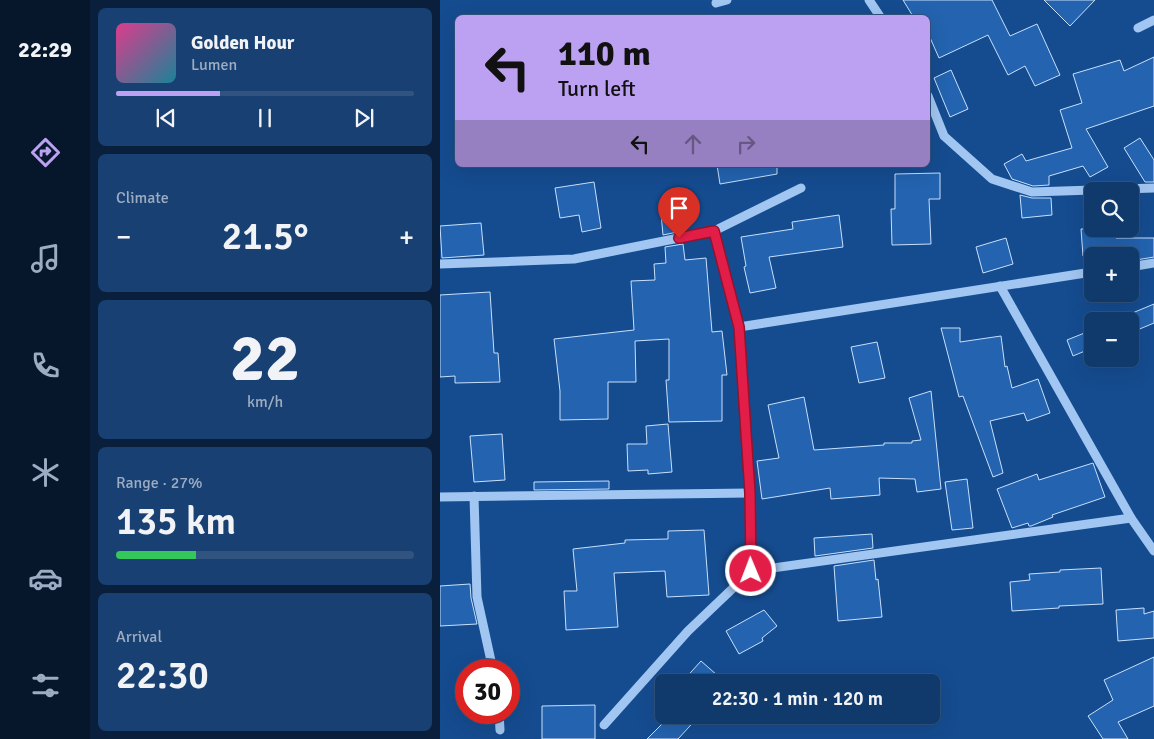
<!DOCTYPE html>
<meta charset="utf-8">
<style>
body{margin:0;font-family:Signika,sans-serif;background:#194072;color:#f1f3f6;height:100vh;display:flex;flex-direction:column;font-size:19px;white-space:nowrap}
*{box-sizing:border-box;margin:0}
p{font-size:16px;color:#9cacc2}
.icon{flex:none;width:28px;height:28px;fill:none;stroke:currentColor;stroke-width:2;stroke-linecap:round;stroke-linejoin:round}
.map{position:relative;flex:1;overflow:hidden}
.side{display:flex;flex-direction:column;gap:8px;padding:8px;background:#091f3b;width:350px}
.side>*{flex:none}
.hud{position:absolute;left:15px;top:15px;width:475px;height:152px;border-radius:8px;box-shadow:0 5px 20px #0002,0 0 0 1px #30537f;background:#bca0f2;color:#111;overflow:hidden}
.fabs{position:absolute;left:644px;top:182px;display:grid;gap:10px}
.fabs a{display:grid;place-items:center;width:55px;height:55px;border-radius:8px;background:#10396c;box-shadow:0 5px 20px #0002,0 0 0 1px #30537f;font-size:25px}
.speed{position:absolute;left:15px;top:659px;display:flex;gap:10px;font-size:25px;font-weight:700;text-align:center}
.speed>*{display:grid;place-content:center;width:65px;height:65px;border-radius:50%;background:#10396c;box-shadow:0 5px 20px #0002,0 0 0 1px #30537f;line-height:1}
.speed .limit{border:8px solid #d22;background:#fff;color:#111}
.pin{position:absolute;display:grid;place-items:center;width:42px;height:42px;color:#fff;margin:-51px -21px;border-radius:50% 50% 50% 0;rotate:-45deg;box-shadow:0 0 5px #0007}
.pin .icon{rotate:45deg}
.me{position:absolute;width:55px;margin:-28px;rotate:359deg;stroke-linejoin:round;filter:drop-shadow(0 0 4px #0008)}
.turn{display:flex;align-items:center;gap:18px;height:105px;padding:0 20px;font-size:22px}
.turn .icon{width:65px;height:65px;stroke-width:2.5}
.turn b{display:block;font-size:35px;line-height:42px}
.lanes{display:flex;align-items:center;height:48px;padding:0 20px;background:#0003;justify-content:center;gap:25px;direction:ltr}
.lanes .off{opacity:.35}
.big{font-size:38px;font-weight:600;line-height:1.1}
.side .card{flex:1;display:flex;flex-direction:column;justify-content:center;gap:8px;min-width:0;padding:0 18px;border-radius:8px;background:#194072}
.side .dial{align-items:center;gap:0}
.dial b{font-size:65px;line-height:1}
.song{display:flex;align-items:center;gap:15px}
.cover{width:60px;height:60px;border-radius:8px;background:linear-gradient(135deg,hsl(330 70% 55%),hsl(190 70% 35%))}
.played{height:5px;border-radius:2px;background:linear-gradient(90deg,#bca0f2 35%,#30537f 35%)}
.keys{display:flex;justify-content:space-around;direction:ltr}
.heat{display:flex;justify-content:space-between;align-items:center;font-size:28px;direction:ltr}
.charge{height:8px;border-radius:4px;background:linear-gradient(90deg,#34c759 27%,#30537f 0)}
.trip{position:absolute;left:215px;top:674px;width:285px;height:50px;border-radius:8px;background:#10396c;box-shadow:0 5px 20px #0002,0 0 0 1px #30537f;font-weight:600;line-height:50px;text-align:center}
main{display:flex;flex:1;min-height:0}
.dock{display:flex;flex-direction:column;width:90px;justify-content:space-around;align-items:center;background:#06172b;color:#9cacc2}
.dock .icon{width:35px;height:35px}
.dock .current{color:#bca0f2}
.dock b{font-size:22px;color:#f1f3f6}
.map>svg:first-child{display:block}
</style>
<main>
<nav class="dock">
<b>22:29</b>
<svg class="icon current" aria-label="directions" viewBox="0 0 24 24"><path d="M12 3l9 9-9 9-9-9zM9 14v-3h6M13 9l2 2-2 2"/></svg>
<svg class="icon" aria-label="music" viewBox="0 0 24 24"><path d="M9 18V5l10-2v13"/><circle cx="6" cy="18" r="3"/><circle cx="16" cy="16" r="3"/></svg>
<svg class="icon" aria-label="phone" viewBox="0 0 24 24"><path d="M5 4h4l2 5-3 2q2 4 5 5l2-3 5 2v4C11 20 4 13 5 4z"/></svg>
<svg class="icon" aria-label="climate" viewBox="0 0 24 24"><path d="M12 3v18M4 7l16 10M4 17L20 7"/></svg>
<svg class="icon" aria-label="car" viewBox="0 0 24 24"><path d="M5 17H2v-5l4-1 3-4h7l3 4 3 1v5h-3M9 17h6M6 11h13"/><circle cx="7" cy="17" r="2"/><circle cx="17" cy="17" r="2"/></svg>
<svg class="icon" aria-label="filters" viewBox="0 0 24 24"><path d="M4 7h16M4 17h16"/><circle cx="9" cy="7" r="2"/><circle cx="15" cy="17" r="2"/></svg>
</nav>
<section class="side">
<div class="card">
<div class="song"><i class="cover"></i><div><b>Golden Hour</b><p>Lumen</p></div></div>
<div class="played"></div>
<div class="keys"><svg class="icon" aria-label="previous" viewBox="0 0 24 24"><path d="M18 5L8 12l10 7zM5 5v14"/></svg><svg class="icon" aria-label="pause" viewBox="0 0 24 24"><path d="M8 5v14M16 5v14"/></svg><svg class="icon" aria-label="next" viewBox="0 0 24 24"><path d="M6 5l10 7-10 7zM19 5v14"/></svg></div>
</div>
<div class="card"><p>Climate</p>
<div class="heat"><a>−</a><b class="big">21.5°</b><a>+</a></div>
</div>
<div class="card dial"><b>22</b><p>km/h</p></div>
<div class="card"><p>Range · 27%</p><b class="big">135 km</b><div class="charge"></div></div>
<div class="card"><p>Arrival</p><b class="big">22:30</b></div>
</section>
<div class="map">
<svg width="714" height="739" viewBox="0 0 714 739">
<rect width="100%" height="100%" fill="#154c90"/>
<!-- building -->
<g fill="#2363af" stroke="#c8e0fc">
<path d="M463 0H552L570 36 597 24 620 75 595 86 585 66 568 75 548 35 499 58 488 33V18H474Z"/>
<path d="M604 0H655L630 26Z"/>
<path d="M714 57V106L646 129 668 167 650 177 643 166 609 176V185L593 186 572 179 564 164 582 154 586 161 632 148 620 110 642 103 633 74 680 60 684 71Z"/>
<path d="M511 70 528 109 510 117 494 78Z"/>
<path d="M700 138 714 160V182H705L684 148Z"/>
<path d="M277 165H337V174L280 184Z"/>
<path d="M500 173V199H489L491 244 452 245 451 209H455V174Z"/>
<path d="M154 182 161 228 142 232 139 215 120 218 115 188Z"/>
<path d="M580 195 592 198H611L612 215 582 218Z"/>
<path d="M240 212 242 231 223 235 221 214Z"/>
<path d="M399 215 403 247 329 257 336 288 310 293 304 267 306 266 301 237 353 229 352 222Z"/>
<path d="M41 223 44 255 2 258 0 226Z"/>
<path d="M641 229H676V238H714V257L690 261V256H643Z"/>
<path d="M566 238 573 264 543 273 536 247Z"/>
<path d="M243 244 245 260 266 258 272 332 282 331 287 375H282V421L229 422 226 380H229V339L195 341 196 382H168V419L120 420V391L114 339 194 330 191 281 215 280 214 264 226 263 225 247Z"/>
<path d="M50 292 54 353H58L60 382 15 383V376L0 377V295Z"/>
<path d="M714 304V323L690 333V314Z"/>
<path d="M501 328H520V342L561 336 565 367 567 366 572 388 598 379 610 413 587 421 584 413 550 421 563 473 553 477 523 396 519 397Z"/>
<path d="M652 330V348L633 356 627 340Z"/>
<path d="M437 342 445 378 419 383 411 347Z"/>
<path d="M491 391 501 489 477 492 475 479 439 478 440 495 391 499 390 488 322 499 317 461 339 458 328 405 364 397 374 450 444 445V443H472V441L481 440 469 398Z"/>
<path d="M228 424 232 472 208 474V470L188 471 187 444H207L206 426Z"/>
<path d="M62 434 65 480 34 482 30 436Z"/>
<path d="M653 463 665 497 612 515 613 517 591 526H589L588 523 572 528 557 489 597 474 599 480Z"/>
<path d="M527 479 533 528 512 530 505 482Z"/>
<path d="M169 481V489L94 490V482Z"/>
<path d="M264 530 269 595 227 597 225 571 174 573 178 627 126 630 124 591H137L133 549 185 543V540L228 539V531Z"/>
<path d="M432 534 433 548 375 556 374 538Z"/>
<path d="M434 560 436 580 438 579 442 617 398 621 394 566Z"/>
<path d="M661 568 663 604 619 606V608L572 611 570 582 590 580 589 574 620 572V570Z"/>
<path d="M30 584 31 598 37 624 0 626V586Z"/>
<path d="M704 608V614L714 611V638L678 641 676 610Z"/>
<path d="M324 610 337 626 322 638 323 641 299 654 286 631Z"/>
<path d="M714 657V706L678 722 688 739H663L648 716 673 700 664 680Z"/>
<path d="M261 661 285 682H242Z"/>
<path d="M155 705V739H102V706Z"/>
<path d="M231 715H260L238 739H207Z"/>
</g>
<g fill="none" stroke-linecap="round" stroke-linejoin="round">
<!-- minor -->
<g stroke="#a1c6f1" stroke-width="9">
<path d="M429 0 441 18"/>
<path d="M276 3 287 0"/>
<path d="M698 28 714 20"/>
<path d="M488 96 504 136 552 179 592 192 714 188"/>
<path d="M274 231 361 188"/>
<path d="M0 264 134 259 274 231 299 327 310 493 311 571"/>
<path d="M690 267 714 263"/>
<path d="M560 286 691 518 714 551"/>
<path d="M299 327 652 272"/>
<path d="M34 496 37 597 53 670"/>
<path d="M0 497 310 493"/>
<path d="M59 712 60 730"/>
<path d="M164 725 248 631 311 571 691 518"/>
</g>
</g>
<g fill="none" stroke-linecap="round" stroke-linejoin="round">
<!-- route casing -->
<g stroke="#92132f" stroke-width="12">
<path id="route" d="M239 238 274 231 299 327 310 493 311 571"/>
</g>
<!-- route -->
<use href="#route" stroke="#e11d48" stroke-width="9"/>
</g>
</svg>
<div class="fabs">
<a><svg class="icon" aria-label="search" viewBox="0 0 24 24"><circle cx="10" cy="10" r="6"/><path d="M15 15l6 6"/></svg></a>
<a>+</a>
<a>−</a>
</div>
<div class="speed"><div class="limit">30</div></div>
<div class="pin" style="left:239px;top:238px;background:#d93025"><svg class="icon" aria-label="arrive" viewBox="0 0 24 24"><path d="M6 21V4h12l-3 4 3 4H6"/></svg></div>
<svg class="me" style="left:311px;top:571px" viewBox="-20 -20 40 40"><circle r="17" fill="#e11d48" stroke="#fff" stroke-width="3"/><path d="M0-11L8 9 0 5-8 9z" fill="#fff"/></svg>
<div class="trip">22:30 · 1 min · 120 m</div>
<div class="hud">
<div class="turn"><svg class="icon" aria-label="left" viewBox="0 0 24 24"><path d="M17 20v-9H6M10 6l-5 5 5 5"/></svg><div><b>110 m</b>Turn left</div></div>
<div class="lanes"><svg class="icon" aria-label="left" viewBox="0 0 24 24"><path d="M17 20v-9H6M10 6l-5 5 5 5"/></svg><svg class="icon off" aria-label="ahead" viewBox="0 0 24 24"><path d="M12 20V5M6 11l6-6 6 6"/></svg><svg class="icon off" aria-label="right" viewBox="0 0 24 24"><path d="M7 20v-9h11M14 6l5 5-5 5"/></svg></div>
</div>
</div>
</main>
